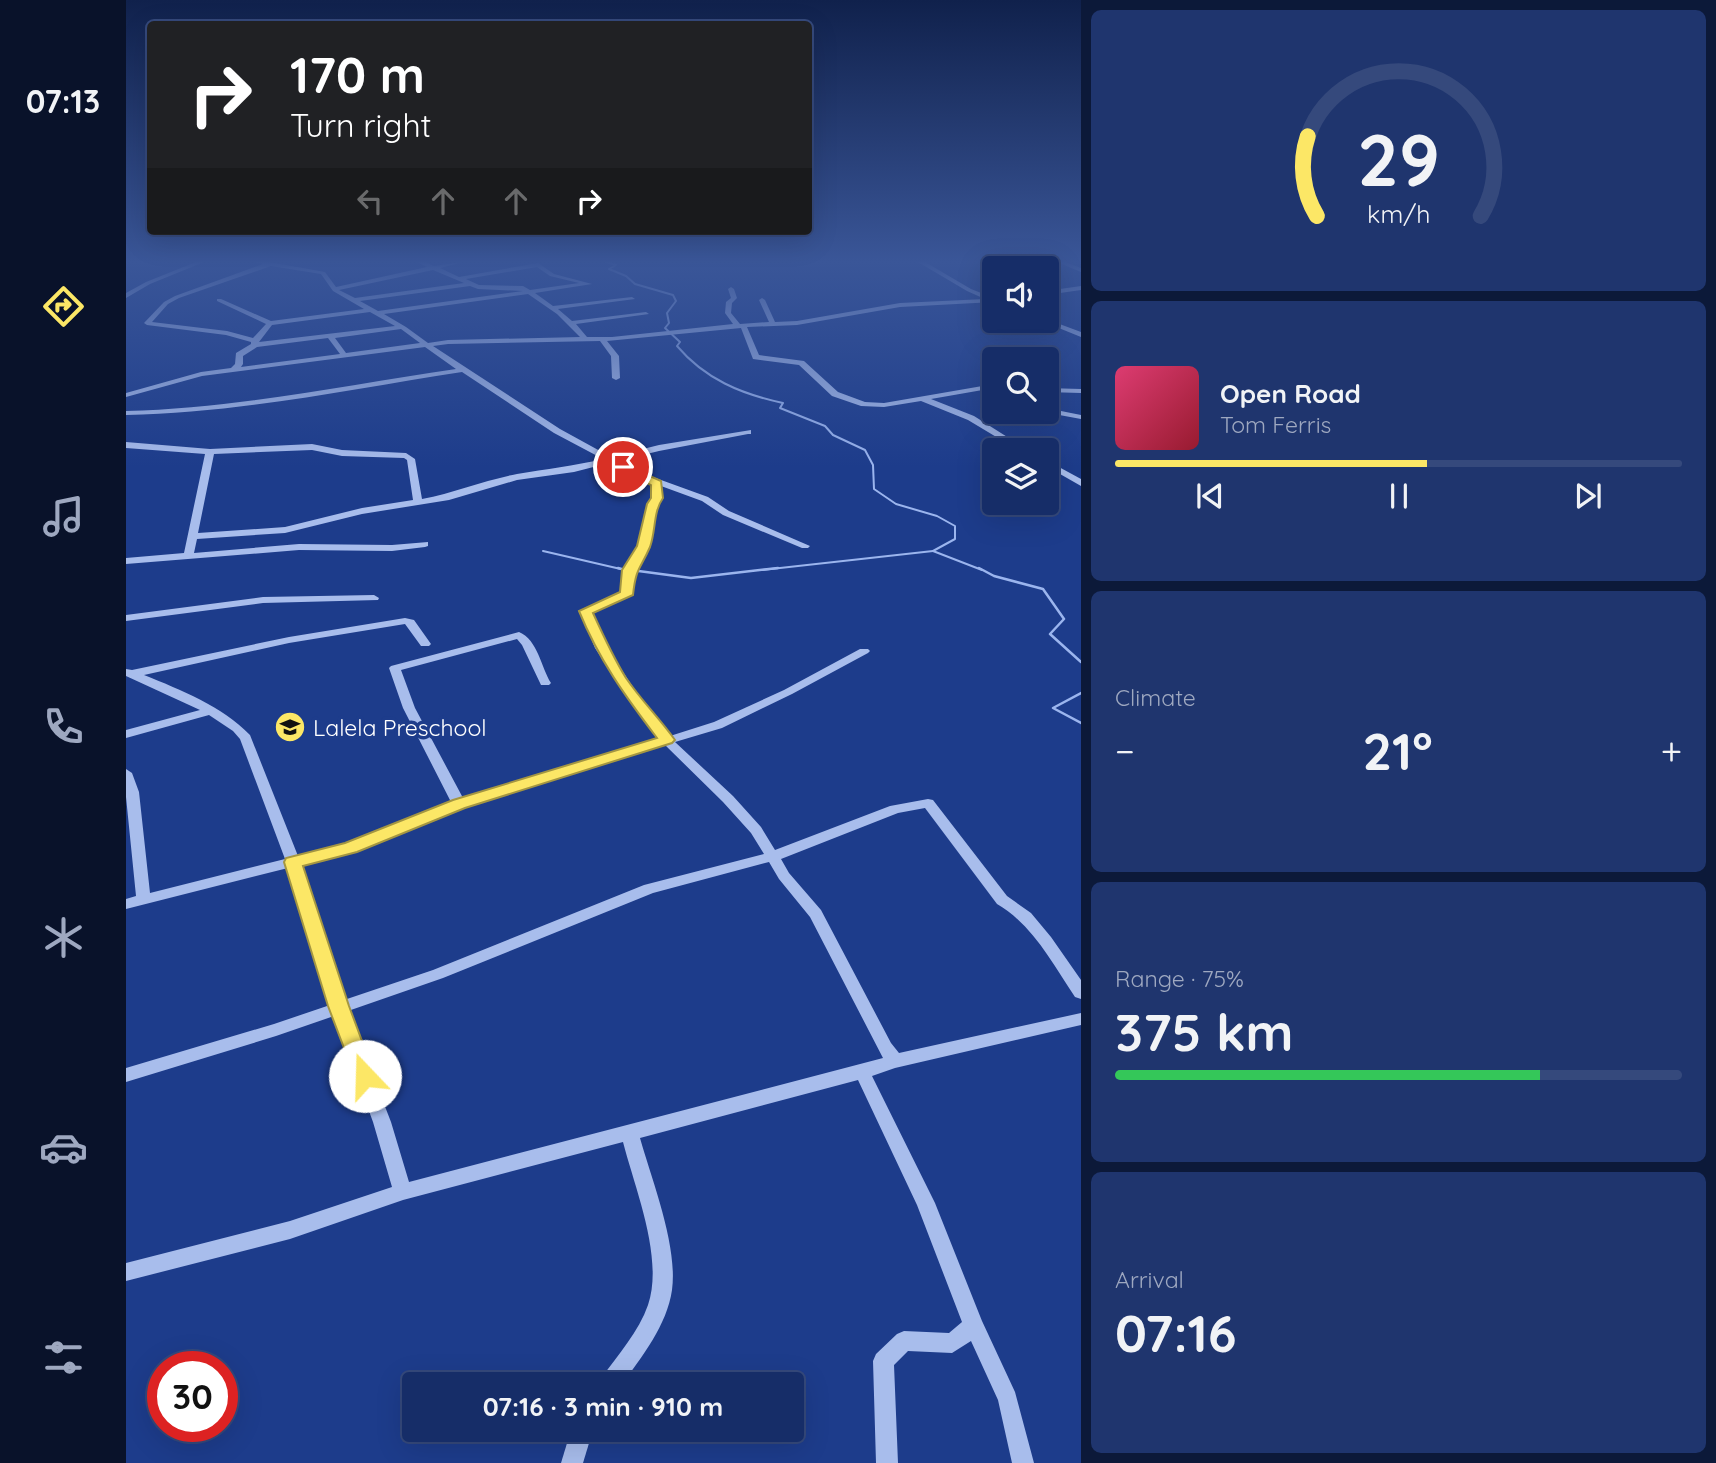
<!DOCTYPE html>
<meta charset="utf-8">
<style>
body{margin:0;font-family:Quicksand,sans-serif;background:#1f356e;color:#f1f3f6;height:100vh;display:flex;flex-direction:column;font-size:26px;white-space:nowrap}
*{box-sizing:border-box;margin:0}
p{font-size:23px;color:#9ea8c0}
.icon{flex:none;width:38px;height:38px;fill:none;stroke:currentColor;stroke-width:2;stroke-linecap:round;stroke-linejoin:round}
.map{position:relative;flex:1;overflow:hidden}
.details{display:flex;flex-direction:column;gap:10px;padding:10px;background:#0c1939;width:635px}
.details>*{flex:none}
.top-card{position:absolute;left:21px;top:21px;width:665px;height:214px;border-radius:7px;box-shadow:0 7px 28px #0002,0 0 0 2px #35497c;background:#202124;color:#fff;overflow:hidden}
.tools{position:absolute;left:856px;top:256px;display:grid;gap:14px}
.tools a{display:grid;place-items:center;width:77px;height:77px;border-radius:7px;background:#162d68;box-shadow:0 7px 28px #0002,0 0 0 2px #35497c;font-size:35px}
.speed{position:absolute;left:21px;top:1351px;display:flex;gap:14px;font-size:35px;font-weight:700;text-align:center}
.speed>*{display:grid;place-content:center;width:91px;height:91px;border-radius:50%;background:#162d68;box-shadow:0 7px 28px #0002,0 0 0 2px #35497c;line-height:1}
.speed .limit{border:10px solid #d22;background:#fff;color:#111}
.pin{position:absolute;display:grid;place-items:center;width:60px;height:60px;color:#fff;margin:-30px;border:4px solid #fff;border-radius:50%;box-shadow:0 2px 7px #0007}
.me{position:absolute;width:77px;margin:-38px;rotate:339deg;stroke-linejoin:round;filter:drop-shadow(0 0 5px #0008)}
.turn{display:flex;align-items:center;gap:24px;height:147px;padding:0 28px;font-size:32px}
.turn .icon{width:91px;height:91px;stroke-width:2.5}
.turn b{display:block;font-size:49px;line-height:60px}
.lanes{display:flex;align-items:center;height:66px;padding:0 28px;background:#0003;justify-content:center;gap:35px;direction:ltr}
.lanes .off{opacity:.35}
.big{font-size:52px;font-weight:700;line-height:1.1}
.details .card{flex:1;display:flex;flex-direction:column;justify-content:center;gap:10px;min-width:0;padding:0 24px;border-radius:10px;background:#1f356e}
.details .dial{align-items:center;gap:0}
.dial svg{height:182px;overflow:visible;fill:none;stroke:#35497c;stroke-width:7;stroke-linecap:round;text-anchor:middle}
.dial text{fill:#f1f3f6;stroke:none}
.song{display:flex;align-items:center;gap:21px}
.cover{width:84px;height:84px;border-radius:10px;background:linear-gradient(135deg,hsl(340 70% 55%),hsl(350 70% 35%))}
.played{height:7px;border-radius:4px;background:linear-gradient(90deg,#fce766 55%,#35497c 55%)}
.keys{display:flex;justify-content:space-around;direction:ltr}
.heat{display:flex;justify-content:space-between;align-items:center;font-size:38px;direction:ltr}
.charge{height:10px;border-radius:5px;background:linear-gradient(90deg,#34c759 75%,#35497c 0)}
.trip{position:absolute;left:276px;top:1372px;width:402px;height:70px;border-radius:7px;background:#162d68;box-shadow:0 7px 28px #0002,0 0 0 2px #35497c;font-weight:700;line-height:70px;text-align:center}
main{display:flex;flex:1;min-height:0}
.tab-bar{display:flex;flex-direction:column;width:126px;justify-content:space-around;align-items:center;background:#09122a;color:#9ea8c0}
.tab-bar .icon{width:49px;height:49px}
.tab-bar .current{color:#fce766}
.tab-bar b{font-size:32px;color:#f1f3f6}
.map>svg:first-child{display:block}
</style>
<main>
<nav class="tab-bar">
<b>07:13</b>
<svg class="icon current" aria-label="directions" viewBox="0 0 24 24"><path d="M12 3l9 9-9 9-9-9zM9 14v-3h6M13 9l2 2-2 2"/></svg>
<svg class="icon" aria-label="music" viewBox="0 0 24 24"><path d="M9 18V5l10-2v13"/><circle cx="6" cy="18" r="3"/><circle cx="16" cy="16" r="3"/></svg>
<svg class="icon" aria-label="phone" viewBox="0 0 24 24"><path d="M5 4h4l2 5-3 2q2 4 5 5l2-3 5 2v4C11 20 4 13 5 4z"/></svg>
<svg class="icon" aria-label="climate" viewBox="0 0 24 24"><path d="M12 3v18M4 7l16 10M4 17L20 7"/></svg>
<svg class="icon" aria-label="car" viewBox="0 0 24 24"><path d="M5 17H2v-5l4-1 3-4h7l3 4 3 1v5h-3M9 17h6M6 11h13"/><circle cx="7" cy="17" r="2"/><circle cx="17" cy="17" r="2"/></svg>
<svg class="icon" aria-label="filters" viewBox="0 0 24 24"><path d="M4 7h16M4 17h16"/><circle cx="9" cy="7" r="2"/><circle cx="15" cy="17" r="2"/></svg>
</nav>
<div class="map">
<svg width="955" height="1463" viewBox="0 0 955 1463">
<rect width="100%" height="100%" fill="#1d3c8b"/>
<g fill="none" stroke-linecap="round" stroke-linejoin="round">
<!-- stream-far1 -->
<g stroke="#9bb5ee" stroke-width="2">
<path d="M480 262 490 265 483 269 500 276 509 284 547 295 550 301 541 313 543 323 539 328 554 342 551 346C579 379 615 394 657 403L654 408 699 426 707 435 739 450 747 465 748 489 770 504 811 516 829 526V539L807 551 856 570"/>
<path d="M417 551 499 570"/>
<path d="M636 570 807 551"/>
</g>
<!-- stream -->
<g stroke="#9bb5ee" stroke-width="2.5">
<path d="M492 568 499 570"/>
<path d="M853 568 868 576 917 589 938 619 924 634 955 662"/>
<path d="M505 570 565 578 652 568"/>
<path d="M955 693 927 708 955 723"/>
</g>
<!-- minor -->
<g fill="#a8bdec" fill-rule="evenodd">
<path d="M70 262H78L24 284 0 298V293L20 282Z"/>
<path d="M130 262H143L199 272 210 287 301 267 291 262H299L308 266 337 262 314 268 333 277 412 263 428 274 466 284 409 293 427 306 506 297 509 299 432 309 446 321 520 312 523 314 450 324 461 337H486L607 324 599 313 600 302 605 298 602 289 605 287 608 289 611 298 606 303 605 313 614 324 643 322 633 300 636 298 639 300 649 322 671 321 774 303 859 299 841 291 792 262H799L845 289 868 298V302L774 307 671 325 621 327 633 355 678 361 712 392 739 402 758 403 868 384V388L805 399 848 416 902 450H892L842 420 795 401 758 407 735 406 706 396 673 365 627 359 615 328 481 341 493 356 494 378 490 380 486 378 485 356 474 341 322 344 307 346 434 429 485 457 533 445 625 430V434H622L533 451 492 461 513 472 582 497 603 511 684 546 682 548H676L597 515 576 501 535 486 536 498 532 504 523 546 508 570 505 595 465 612 481 648 517 702 544 736 588 722 658 690 734 649H742L744 651 742 653 666 694 596 728 549 742 607 796 635 827 649 850 764 806 802 799 807 800 881 896 905 913 925 937 955 980V999L949 997C926 963 907 925 871 904L799 808 772 813 655 859 663 873 695 910 765 1043 773 1053 955 1013V1025L769 1068 746 1076 809 1203 856 1321 889 1392 908 1463H886L872 1400 845 1341 826 1353 782 1351 768 1365 772 1463H750L747 1361 750 1354 771 1334 778 1331 823 1333 836 1322 791 1205 732 1080 514 1138C526 1181 552 1245 546 1290 541 1325 516 1357 496 1384H473L476 1377C492 1355 513 1331 522 1305 538 1258 509 1189 497 1142L277 1200 164 1239 0 1281V1263L164 1221 266 1187 247 1122 208 1016 150 1036 0 1082V1068L148 1024 204 1005 162 868 0 909V899L10 896 0 797V769L6 773 13 792 24 893 159 859 114 739 107 731 83 715 0 738V730L74 710 0 676V669L6 670 163 637 279 618 288 620 305 644 303 646H295L279 624 163 643 18 675C55 690 96 706 124 735L172 856 220 844 325 802 277 708 263 668 265 666 393 632C412 640 415 667 425 683L423 685H415L396 645 391 639 275 670 289 708 337 798 534 739 508 707 469 648 454 611 495 593 498 570 513 546 522 504 526 498 527 483 507 476 483 463 448 472 391 480 323 500 236 514 159 533 71 539 68 553 173 544 266 545 302 542V546L299 547 266 551 173 550 0 564V558L58 553 79 454 0 448V442L84 449 186 444 216 450 280 453 289 459 296 499C328 493 359 480 391 474 420 469 448 466 477 459L428 433 336 372C225 389 113 413 0 415V411C111 408 221 385 330 369L299 347 76 376 0 397V393L75 372 105 368 109 364 110 353 125 344V342L100 335 21 325 18 323 38 302 49 296 137 264ZM145 266 195 274 207 291 238 309 145 321 95 299H91V301L140 324 127 338 101 331 26 322 42 304 53 298ZM411 267 424 276 453 283 404 290 397 286 353 285 340 279ZM307 270 338 283 229 298 213 290ZM344 286 352 289 397 291 252 311 234 301ZM402 294 431 314 454 337 322 340 302 343 280 327 258 314ZM244 312 269 326 133 342 146 325ZM275 329 294 343 220 353 209 338ZM202 338 214 354 115 367 117 364V356L131 347ZM186 450 216 456 278 458 281 460 287 500 236 508 159 527 72 533 88 454ZM539 745 597 802 625 833 638 854 518 885 307 970 218 1000 175 865 229 851 338 807ZM643 862 653 879 684 917 757 1058 283 1182 265 1122 222 1011 317 978 527 893Z"/>
<path d="M864 262H871L878 268H871Z"/>
<path d="M931 262H939L955 268V272Z"/>
<path d="M955 286V290L920 295V291Z"/>
<path d="M920 319 955 332V337L913 320Z"/>
<path d="M920 388 955 389V393L920 392Z"/>
<path d="M920 408 955 415V419L917 412 920 411Z"/>
<path d="M920 460 955 479V486L920 466Z"/>
<path d="M248 595 253 598 252 600 137 603 0 621V615L137 597Z"/>
<path d="M445 1430H467L457 1463H435Z"/>
</g>
</g>
<!-- sky -->
<linearGradient id="sky" x2="0" y2="1"><stop stop-color="#10214c"/><stop offset="0.56" stop-color="#3a5698"/><stop offset="1" stop-color="#3a5698" stop-opacity="0"/></linearGradient>
<rect width="955" height="467" fill="url(#sky)"/>
<!-- route -->
<path fill="#fce766" stroke="#a49642" stroke-width="2" d="M497 464 535 481 537 498C527 512 530 531 524 547 514 570 510 567 507 595L467 613C477 635 487 657 500 678 515 700 534 719 549 740L546 743 339 808 231 852 177 866 223 1006 249 1076 246 1082 239 1085 231 1082 202 1006 158 862 160 858 219 843 327 800 531 738C499 696 473 660 453 611L494 592 496 570 511 546 521 504 525 498V485L493 469V465Z"/>
<!-- icons -->
<defs>
<g id="school-disc" transform="scale(1.575)"><circle r="9.5" fill="#fce766" stroke="#1d3c8b"/><path d="M0-5L7-2L0 1L-7-2ZM-4 1L0 2.5L4 1V4Q0 6-4 4Z" fill="#111"/></g>
</defs>
<g fill-rule="evenodd">
<use href="#school-disc" x="164" y="727"/>
</g>
<g text-anchor="middle" dominant-baseline="central" stroke-width="7" stroke-linejoin="round" paint-order="stroke">
<!-- poi labels -->
<g font-size="23" fill="#fff" stroke="#1d3c8b" text-anchor="start">
<text x="187" y="727">Lalela Preschool</text>
</g>
</g>
</svg>
<div class="tools">
<a><svg class="icon" aria-label="sound" viewBox="0 0 24 24"><path d="M4 9h4l5-4v14l-5-4H4zM17 9q2 3 0 6"/></svg></a>
<a><svg class="icon" aria-label="search" viewBox="0 0 24 24"><circle cx="10" cy="10" r="6"/><path d="M15 15l6 6"/></svg></a>
<a><svg class="icon" aria-label="layers" viewBox="0 0 24 24"><path d="M12 4l9 5-9 5-9-5zM3 14l9 5 9-5"/></svg></a>
</div>
<div class="speed"><div class="limit">30</div></div>
<div class="pin" style="left:497px;top:467px;background:#d93025"><svg class="icon" aria-label="arrive" viewBox="0 0 24 24"><path d="M6 21V4h12l-3 4 3 4H6"/></svg></div>
<svg class="me" style="left:239px;top:1076px" viewBox="-20 -20 40 40"><circle r="19" fill="#fff"/><path d="M0-13L10 11 0 6-10 11z" fill="#fce766"/></svg>
<div class="trip">07:16 · 3 min · 910 m</div>
<div class="top-card">
<div class="turn"><svg class="icon" aria-label="right" viewBox="0 0 24 24"><path d="M7 20v-9h11M14 6l5 5-5 5"/></svg><div><b>170 m</b>Turn right</div></div>
<div class="lanes"><svg class="icon off" aria-label="left" viewBox="0 0 24 24"><path d="M17 20v-9H6M10 6l-5 5 5 5"/></svg><svg class="icon off" aria-label="ahead" viewBox="0 0 24 24"><path d="M12 20V5M6 11l6-6 6 6"/></svg><svg class="icon off" aria-label="ahead" viewBox="0 0 24 24"><path d="M12 20V5M6 11l6-6 6 6"/></svg><svg class="icon" aria-label="right" viewBox="0 0 24 24"><path d="M7 20v-9h11M14 6l5 5-5 5"/></svg></div>
</div>
</div>
<section class="details">
<div class="card dial"><svg viewBox="0 0 100 80">
<path d="M14 69A42 42 0 1 1 86 69"/>
<path d="M14 69A42 42 0 0 1 10 34" stroke="#fce766"/>
<text x="50" y="56" font-size="32" font-weight="700">29</text>
<text x="50" y="72" font-size="11">km/h</text>
</svg></div>
<div class="card">
<div class="song"><i class="cover"></i><div><b>Open Road</b><p>Tom Ferris</p></div></div>
<div class="played"></div>
<div class="keys"><svg class="icon" aria-label="previous" viewBox="0 0 24 24"><path d="M18 5L8 12l10 7zM5 5v14"/></svg><svg class="icon" aria-label="pause" viewBox="0 0 24 24"><path d="M8 5v14M16 5v14"/></svg><svg class="icon" aria-label="next" viewBox="0 0 24 24"><path d="M6 5l10 7-10 7zM19 5v14"/></svg></div>
</div>
<div class="card"><p>Climate</p>
<div class="heat"><a>−</a><b class="big">21°</b><a>+</a></div>
</div>
<div class="card"><p>Range · 75%</p><b class="big">375 km</b><div class="charge"></div></div>
<div class="card"><p>Arrival</p><b class="big">07:16</b></div>
</section>
</main>
